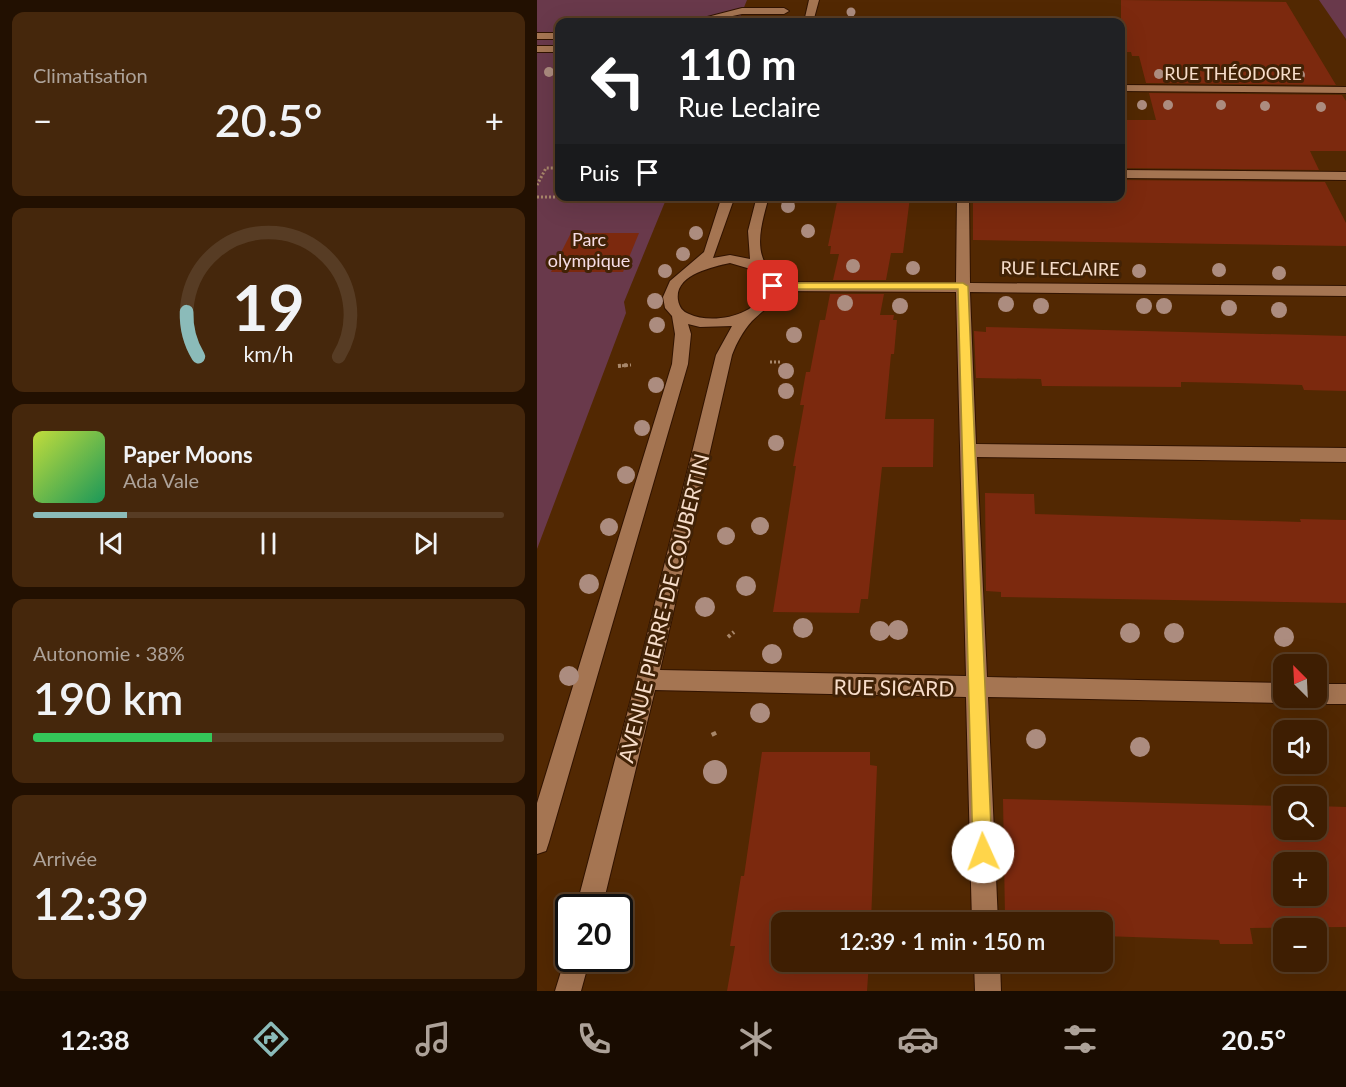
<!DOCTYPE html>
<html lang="fr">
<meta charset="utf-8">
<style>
body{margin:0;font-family:Lato,sans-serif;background:#45270c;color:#f1f3f6;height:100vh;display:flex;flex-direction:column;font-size:22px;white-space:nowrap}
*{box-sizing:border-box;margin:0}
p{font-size:20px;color:#ada299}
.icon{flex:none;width:33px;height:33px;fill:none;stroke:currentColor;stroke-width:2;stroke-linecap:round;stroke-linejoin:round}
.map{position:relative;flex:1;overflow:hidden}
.side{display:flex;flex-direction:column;gap:12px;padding:12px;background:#221001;width:537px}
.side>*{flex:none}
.banner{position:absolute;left:18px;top:18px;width:570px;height:183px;border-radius:12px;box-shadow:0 6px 24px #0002,0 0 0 2px #573c24;background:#202124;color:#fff;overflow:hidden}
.needle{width:39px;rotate:336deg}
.fabs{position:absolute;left:736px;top:654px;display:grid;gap:12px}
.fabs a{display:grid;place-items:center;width:54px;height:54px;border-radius:12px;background:#3e1e02;box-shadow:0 6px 24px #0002,0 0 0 2px #573c24;font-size:30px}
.speed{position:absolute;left:18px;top:894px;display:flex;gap:12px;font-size:30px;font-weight:700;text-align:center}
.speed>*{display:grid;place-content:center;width:78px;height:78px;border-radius:50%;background:#3e1e02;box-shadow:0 6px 24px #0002,0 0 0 2px #573c24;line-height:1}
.speed .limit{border:3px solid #111;border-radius:9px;background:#fff;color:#111}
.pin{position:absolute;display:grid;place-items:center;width:51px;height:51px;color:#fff;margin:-26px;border-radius:12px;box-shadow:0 3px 9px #0006}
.me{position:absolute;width:66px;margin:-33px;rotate:358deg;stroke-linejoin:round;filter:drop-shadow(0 0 4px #0008)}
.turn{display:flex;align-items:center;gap:21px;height:126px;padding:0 24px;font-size:27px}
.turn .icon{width:78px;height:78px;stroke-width:2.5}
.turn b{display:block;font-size:42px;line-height:51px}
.then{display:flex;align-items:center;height:57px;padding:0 24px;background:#0003;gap:12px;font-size:22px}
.big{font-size:45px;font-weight:600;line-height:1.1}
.side .widget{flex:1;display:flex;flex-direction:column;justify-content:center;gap:9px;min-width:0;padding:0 21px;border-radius:12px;background:#45270c}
.side .dial{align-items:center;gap:0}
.dial svg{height:156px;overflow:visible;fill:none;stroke:#573c24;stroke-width:7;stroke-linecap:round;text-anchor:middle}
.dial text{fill:#f1f3f6;stroke:none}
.song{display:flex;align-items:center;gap:18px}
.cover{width:72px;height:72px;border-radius:9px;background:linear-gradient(135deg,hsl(70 70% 55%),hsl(150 70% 35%))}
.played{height:6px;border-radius:3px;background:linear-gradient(90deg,#8bbbb9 20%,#573c24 20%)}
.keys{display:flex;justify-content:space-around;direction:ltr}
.heat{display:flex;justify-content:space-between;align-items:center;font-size:33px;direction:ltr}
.charge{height:9px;border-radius:4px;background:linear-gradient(90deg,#34c759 38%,#573c24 0)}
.trip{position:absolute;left:234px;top:912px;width:342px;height:60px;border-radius:12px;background:#3e1e02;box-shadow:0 6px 24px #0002,0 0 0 2px #573c24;font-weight:600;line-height:60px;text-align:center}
.tab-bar{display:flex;height:96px;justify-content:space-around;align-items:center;background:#190c01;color:#ada299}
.tab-bar .icon{width:42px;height:42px}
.tab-bar .active{color:#8bbbb9}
.tab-bar b{font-size:27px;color:#f1f3f6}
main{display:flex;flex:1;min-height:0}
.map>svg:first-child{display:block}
</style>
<main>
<section class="side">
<div class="widget"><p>Climatisation</p>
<div class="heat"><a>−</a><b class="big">20.5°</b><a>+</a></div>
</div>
<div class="widget dial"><svg viewBox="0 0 100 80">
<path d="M14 69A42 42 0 1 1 86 69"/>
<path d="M14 69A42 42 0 0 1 8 46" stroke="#8bbbb9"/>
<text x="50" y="56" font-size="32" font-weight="700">19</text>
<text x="50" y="72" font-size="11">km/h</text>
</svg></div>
<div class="widget">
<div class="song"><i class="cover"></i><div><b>Paper Moons</b><p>Ada Vale</p></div></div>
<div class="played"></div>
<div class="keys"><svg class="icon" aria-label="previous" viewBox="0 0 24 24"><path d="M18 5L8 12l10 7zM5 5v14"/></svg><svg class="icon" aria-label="pause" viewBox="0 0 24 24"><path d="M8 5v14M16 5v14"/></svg><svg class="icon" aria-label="next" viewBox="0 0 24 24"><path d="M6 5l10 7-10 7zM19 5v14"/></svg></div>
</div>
<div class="widget"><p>Autonomie · 38%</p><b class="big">190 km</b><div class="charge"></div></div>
<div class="widget"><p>Arrivée</p><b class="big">12:39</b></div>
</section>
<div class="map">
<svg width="809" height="991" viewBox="0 0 809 991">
<rect width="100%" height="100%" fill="#522802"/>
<!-- green -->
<g fill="#69394b">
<path d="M0 0H210L201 22H22V196L130 197 87 302 89 313 0 549Z"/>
<path d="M782 0H809V39Z"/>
</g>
<!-- building -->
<g fill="#7c290e" fill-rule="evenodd">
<path d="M584 0 749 2 799 85 609 83 602 56H595L594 52H584Z"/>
<path d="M612 93 805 95 809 101V151H773L782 170 584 168V120H619Z"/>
<path d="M584 180 788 182 809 223V246L436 240V197L584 199Z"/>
<path d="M301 197H373L366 253H354L349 280H296L302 254H293L294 246H291Z"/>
<path d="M34 233H102L86 272H14Z"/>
<path d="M293 294H347L343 315H357L356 320H360L357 354H354L348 419H397L396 467H345L331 599H324L322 613 236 612 259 466H256L267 405H263L269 372H273L283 320H288Z"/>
<path d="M449 327 809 336V391L767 390 765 385 699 383 644 382V387L505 386 504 379 439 378 437 331 449 332Z"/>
<path d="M448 493 497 494 498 514 764 522 763 519 809 520V603L464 597V592L449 591Z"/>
<path d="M225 752H333V765L340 766 334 922H244V962H332L330 991H190L198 946H193L204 876H207Z"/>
<path d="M466 799 747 806V830H780V806L809 807V927L713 928 716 944H683L682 940 566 936V922H490L489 919 468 917ZM747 862H780V896H747Z"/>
</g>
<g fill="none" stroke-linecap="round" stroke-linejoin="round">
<!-- minor casing -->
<g stroke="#311300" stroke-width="2">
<g id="minor">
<path d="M272 0H282L276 22H267Z"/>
<path d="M205 8H247L252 11 247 14H205L167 22H151Z"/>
<rect x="0" y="33" width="22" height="6"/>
<rect x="0" y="46" width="22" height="6"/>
<path d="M584 85 809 87V93L584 91Z"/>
<path d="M584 170 809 172V180L584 178Z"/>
<path d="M185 196H198L176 258 193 255 213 259 211 231 220 196H232C227 216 217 243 228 263 232 270 239 273 242 282L419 283 420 196H432L433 283 809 286V296L433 292 439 444 809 448V462L440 457 450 677 747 683V698H756L747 703 451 697 461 922H435L429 697 118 690 65 908H39L99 680 179 355 195 326 163 327 151 324 154 334 151 364 12 842 9 851 0 854V803L135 364 138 334 135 316 128 308 126 297 133 281 167 252ZM193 263 217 270 227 279C233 314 177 326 152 314 146 312 142 307 141 300 137 275 175 267 193 263ZM241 291 419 292 429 676 123 670 195 355C200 342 206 331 215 321 225 311 236 305 241 291Z"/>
<path d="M780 684H809V704H780L772 701 771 698H780Z"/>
<path d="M31 949 32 958H53L44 991H18Z"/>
<path d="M437 962H463L464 991H438Z"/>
</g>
</g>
<!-- path-far2 -->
<g stroke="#a8876a" stroke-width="3" stroke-dasharray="2 2" stroke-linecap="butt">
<path d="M0 185 9 168H22"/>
<path d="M0 197 151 198"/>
<path d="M233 362H243"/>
<path d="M81 366 94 365"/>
</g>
<!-- path-far1 -->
<g stroke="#a8876a" stroke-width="4" stroke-dasharray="3 3" stroke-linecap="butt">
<path d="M81 366 91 365"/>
<path d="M191 637 197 632"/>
</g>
<!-- path -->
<path stroke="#a8876a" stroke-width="5" stroke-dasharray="4 4" stroke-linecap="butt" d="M176 732 179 738"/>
<!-- minor -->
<use href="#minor" fill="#a57552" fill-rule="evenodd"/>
</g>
<!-- trees -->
<g fill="#ac8c7f">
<circle cx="314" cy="12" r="4.5"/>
<circle cx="12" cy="72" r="5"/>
<circle cx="622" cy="74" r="5"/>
<circle cx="655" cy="75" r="5"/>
<circle cx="763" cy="75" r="5"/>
<circle cx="605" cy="105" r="5"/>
<circle cx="631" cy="105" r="5"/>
<circle cx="684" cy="105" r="5"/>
<circle cx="728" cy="106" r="5"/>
<circle cx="784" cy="107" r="5"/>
<circle cx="251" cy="206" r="7"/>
<circle cx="271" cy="231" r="7"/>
<circle cx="159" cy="233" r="7"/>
<circle cx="146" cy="254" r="7"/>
<circle cx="316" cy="266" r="7"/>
<circle cx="376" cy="268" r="7"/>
<circle cx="521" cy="268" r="7"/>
<circle cx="682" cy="270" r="7"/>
<circle cx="128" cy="271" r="7"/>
<circle cx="602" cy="271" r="7"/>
<circle cx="742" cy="273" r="7"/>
<circle cx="118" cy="301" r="8"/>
<circle cx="308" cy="303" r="8"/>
<circle cx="469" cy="304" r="8"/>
<circle cx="363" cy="306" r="8"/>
<circle cx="504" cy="306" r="8"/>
<circle cx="607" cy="306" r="8"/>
<circle cx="627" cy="306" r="8"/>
<circle cx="692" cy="308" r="8"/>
<circle cx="742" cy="310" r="8"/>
<circle cx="120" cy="325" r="8"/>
<circle cx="257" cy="335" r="8"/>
<circle cx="249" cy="371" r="8"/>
<circle cx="119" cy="385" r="8"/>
<circle cx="249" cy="391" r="8"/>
<circle cx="105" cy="428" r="8"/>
<circle cx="239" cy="443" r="8"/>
<circle cx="89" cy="475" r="9"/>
<circle cx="223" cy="526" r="9"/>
<circle cx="72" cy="527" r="9"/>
<circle cx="189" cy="536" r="9"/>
<circle cx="52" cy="584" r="10"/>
<circle cx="209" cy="586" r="10"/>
<circle cx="168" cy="607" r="10"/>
<circle cx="266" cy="628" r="10"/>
<circle cx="361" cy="630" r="10"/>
<circle cx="343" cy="631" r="10"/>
<circle cx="593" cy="633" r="10"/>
<circle cx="637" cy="633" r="10"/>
<circle cx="747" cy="637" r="10"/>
<circle cx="235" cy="654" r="10"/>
<circle cx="32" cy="676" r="10"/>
<circle cx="223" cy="713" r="10"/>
<circle cx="499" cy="739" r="10"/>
<circle cx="603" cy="747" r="10"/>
<circle cx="178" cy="772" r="12"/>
</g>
<!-- route -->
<path fill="#ffd54a" stroke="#a68a30" stroke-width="1.5" d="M232 283H426L431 286 455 852 452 858 446 861 439 858 436 852 421 289H236L232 288Z"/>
<g text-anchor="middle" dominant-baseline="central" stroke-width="6" stroke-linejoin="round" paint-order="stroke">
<!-- far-street labels -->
<g font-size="18" fill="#f7ddca" stroke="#412206">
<text x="696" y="73">RUE THÉODORE</text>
<text transform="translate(523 268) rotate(1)">RUE LECLAIRE</text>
</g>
<!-- far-park labels -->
<g font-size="18" fill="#f6dde5" stroke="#412206">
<text x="52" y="239">Parc<tspan x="52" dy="21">olympique</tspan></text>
</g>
<!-- street labels -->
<g font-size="21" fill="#f7ddca" stroke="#412206">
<text transform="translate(126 608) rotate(-76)">AVENUE PIERRE-DE COUBERTIN</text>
<text transform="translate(357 687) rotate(1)">RUE SICARD</text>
</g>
</g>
</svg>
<div class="fabs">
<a><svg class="needle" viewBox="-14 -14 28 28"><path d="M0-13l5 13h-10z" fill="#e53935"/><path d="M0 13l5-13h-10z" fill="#ada299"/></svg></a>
<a><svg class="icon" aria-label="sound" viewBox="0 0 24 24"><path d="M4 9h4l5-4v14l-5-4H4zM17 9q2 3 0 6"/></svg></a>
<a><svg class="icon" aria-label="search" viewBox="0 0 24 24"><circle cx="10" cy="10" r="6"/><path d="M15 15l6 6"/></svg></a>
<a>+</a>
<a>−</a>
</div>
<div class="speed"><div class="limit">20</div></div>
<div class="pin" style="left:236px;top:286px;background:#d93025"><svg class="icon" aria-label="arrive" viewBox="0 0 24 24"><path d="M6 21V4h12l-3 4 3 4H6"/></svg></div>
<svg class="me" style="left:446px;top:852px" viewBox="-20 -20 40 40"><circle r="19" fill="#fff"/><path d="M0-13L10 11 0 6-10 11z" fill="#ffd54a"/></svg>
<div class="trip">12:39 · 1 min · 150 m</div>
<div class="banner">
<div class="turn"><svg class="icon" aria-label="left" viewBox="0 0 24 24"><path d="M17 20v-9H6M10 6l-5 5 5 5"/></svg><div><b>110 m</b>Rue Leclaire</div></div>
<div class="then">Puis<svg class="icon" aria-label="arrive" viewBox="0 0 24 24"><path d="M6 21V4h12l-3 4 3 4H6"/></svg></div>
</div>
</div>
</main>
<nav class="tab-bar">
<b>12:38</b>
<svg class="icon active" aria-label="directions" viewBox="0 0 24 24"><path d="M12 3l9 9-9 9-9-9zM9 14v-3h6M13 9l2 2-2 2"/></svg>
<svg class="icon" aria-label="music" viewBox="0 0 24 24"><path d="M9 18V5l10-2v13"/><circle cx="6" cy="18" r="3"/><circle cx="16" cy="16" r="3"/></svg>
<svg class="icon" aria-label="phone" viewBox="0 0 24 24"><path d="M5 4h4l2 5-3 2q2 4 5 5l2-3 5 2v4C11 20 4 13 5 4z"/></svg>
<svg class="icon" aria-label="climate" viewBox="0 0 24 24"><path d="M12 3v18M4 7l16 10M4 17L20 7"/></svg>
<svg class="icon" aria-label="car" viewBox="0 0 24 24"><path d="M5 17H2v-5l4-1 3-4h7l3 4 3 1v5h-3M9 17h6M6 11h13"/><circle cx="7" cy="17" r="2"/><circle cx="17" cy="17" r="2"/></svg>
<svg class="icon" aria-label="filters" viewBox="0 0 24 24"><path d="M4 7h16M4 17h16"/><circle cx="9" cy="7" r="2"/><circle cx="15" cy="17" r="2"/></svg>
<b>20.5°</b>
</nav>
